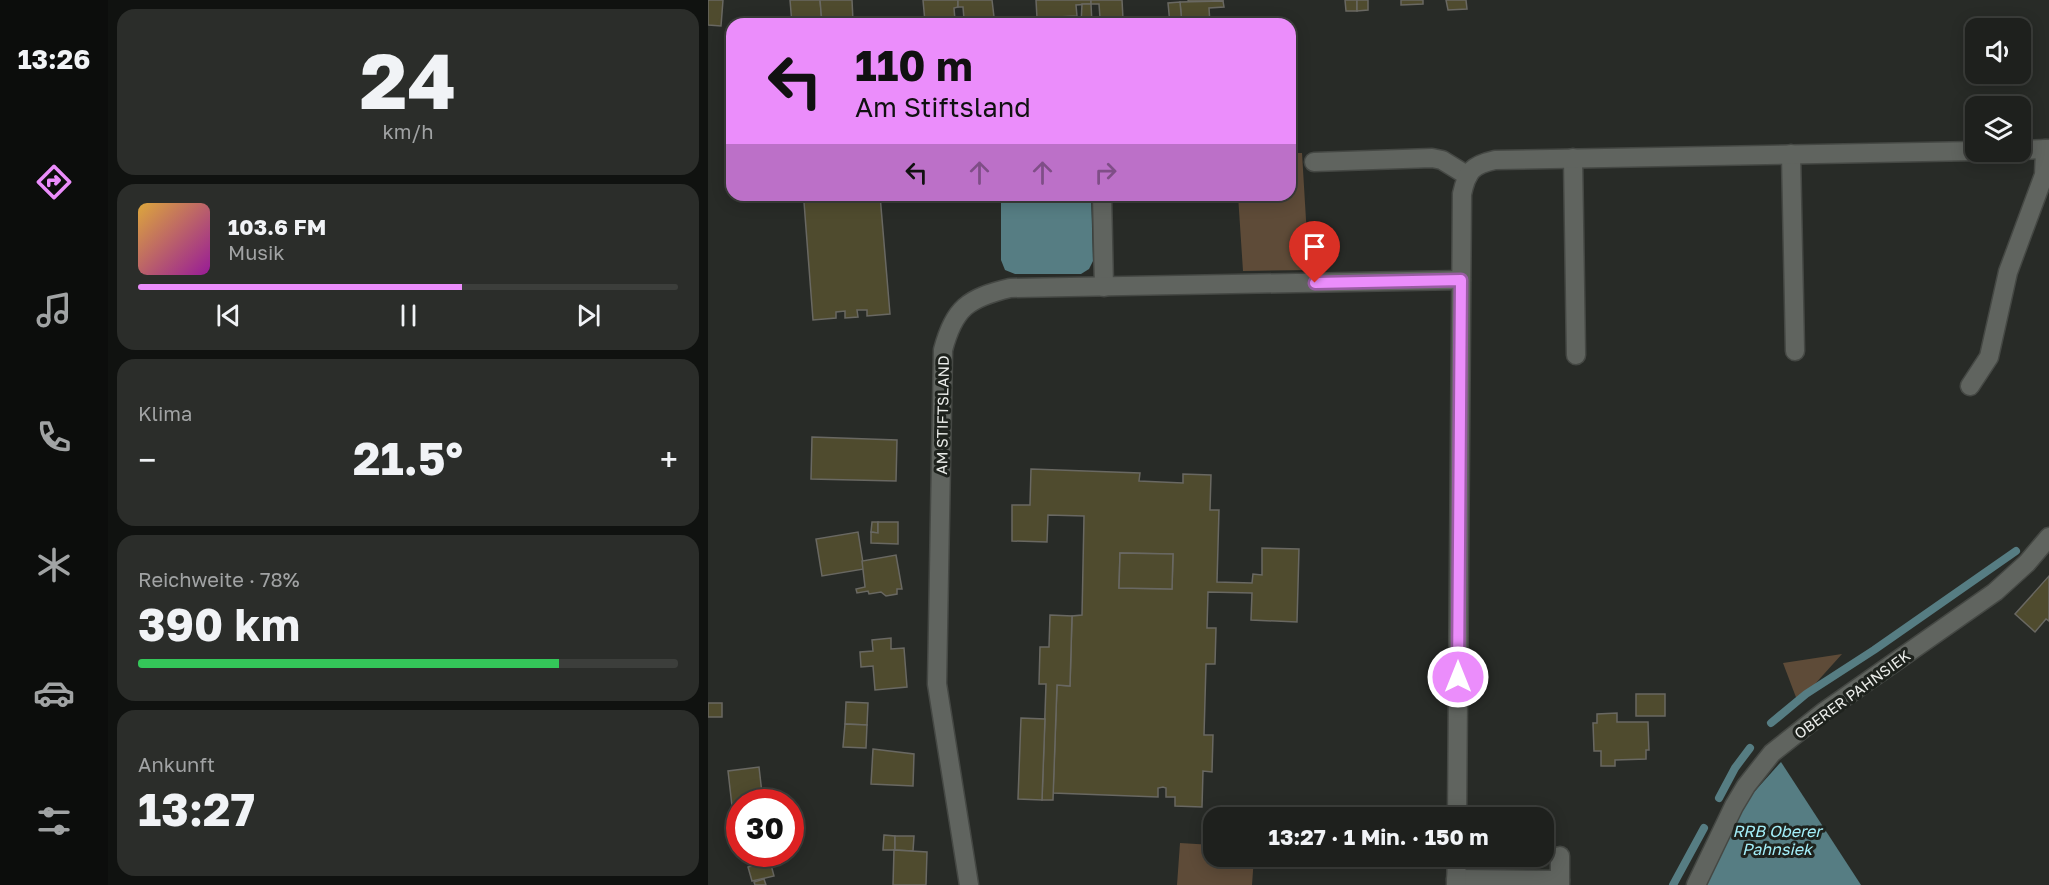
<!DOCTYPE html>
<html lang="de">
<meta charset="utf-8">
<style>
body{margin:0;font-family:"Golos Text",sans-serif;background:#2b2d2a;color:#f1f3f6;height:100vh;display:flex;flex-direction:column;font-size:22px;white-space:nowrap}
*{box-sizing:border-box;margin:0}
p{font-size:20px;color:#a1a3a4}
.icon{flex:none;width:33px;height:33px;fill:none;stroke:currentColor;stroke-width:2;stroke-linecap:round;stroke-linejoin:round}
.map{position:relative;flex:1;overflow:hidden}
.sheet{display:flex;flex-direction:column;gap:9px;padding:9px;background:#101210;width:600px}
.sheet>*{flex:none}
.banner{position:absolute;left:18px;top:18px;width:570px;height:183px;border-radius:18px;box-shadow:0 3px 15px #0003,0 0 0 2px #3c3e3b;background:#eb8dfb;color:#111;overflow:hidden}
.buttons{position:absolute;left:1257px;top:18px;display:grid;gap:12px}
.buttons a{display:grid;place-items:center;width:66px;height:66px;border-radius:12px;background:#1e201d;box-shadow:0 3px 15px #0003,0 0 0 2px #3c3e3b;font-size:30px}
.speed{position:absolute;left:18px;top:789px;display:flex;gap:12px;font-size:30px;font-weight:700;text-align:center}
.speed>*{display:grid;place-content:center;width:78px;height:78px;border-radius:50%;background:#1e201d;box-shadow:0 3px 15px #0003,0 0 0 2px #3c3e3b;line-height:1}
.speed .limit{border:9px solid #d22;background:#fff;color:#111}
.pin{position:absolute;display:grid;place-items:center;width:51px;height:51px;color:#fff;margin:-62px -26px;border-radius:50% 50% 50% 0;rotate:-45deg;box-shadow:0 0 6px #0007}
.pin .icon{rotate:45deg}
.me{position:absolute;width:66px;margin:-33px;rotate:0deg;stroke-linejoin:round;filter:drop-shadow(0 0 4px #0008)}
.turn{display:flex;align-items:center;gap:21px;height:126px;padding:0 30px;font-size:27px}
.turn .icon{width:78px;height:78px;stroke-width:2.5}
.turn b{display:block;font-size:42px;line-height:51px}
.lanes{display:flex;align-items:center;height:57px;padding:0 30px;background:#0003;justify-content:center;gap:30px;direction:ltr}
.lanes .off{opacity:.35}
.big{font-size:45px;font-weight:700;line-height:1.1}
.sheet .card{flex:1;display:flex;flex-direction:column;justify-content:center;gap:9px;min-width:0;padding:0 21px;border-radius:18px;background:#2b2d2a}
.sheet .dial{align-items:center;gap:0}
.dial b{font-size:78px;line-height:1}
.song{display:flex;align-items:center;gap:18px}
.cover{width:72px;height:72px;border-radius:9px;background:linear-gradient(135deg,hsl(40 70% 55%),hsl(300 70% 35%))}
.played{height:6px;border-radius:3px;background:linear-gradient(90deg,#eb8dfb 60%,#3c3e3b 60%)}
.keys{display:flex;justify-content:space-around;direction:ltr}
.heat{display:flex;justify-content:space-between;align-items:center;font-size:33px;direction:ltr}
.charge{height:9px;border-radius:4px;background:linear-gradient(90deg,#34c759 78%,#3c3e3b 0)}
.trip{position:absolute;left:495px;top:807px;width:351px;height:60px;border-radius:18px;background:#1e201d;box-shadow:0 3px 15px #0003,0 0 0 2px #3c3e3b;font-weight:700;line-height:60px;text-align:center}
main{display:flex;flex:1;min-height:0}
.menu{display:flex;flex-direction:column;width:108px;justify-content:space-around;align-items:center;background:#0c0d0c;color:#a1a3a4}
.menu .icon{width:42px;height:42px}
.menu .current{color:#eb8dfb}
.menu b{font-size:27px;color:#f1f3f6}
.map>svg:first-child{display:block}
</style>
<main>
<nav class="menu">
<b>13:26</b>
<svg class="icon current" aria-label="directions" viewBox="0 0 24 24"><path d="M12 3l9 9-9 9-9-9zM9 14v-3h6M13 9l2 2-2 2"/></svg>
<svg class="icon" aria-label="music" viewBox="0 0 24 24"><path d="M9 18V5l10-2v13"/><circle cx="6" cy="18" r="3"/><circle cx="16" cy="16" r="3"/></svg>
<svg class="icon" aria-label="phone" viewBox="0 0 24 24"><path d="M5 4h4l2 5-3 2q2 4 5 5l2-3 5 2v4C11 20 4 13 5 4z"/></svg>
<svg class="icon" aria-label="climate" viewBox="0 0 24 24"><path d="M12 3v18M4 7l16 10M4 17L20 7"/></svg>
<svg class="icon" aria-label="car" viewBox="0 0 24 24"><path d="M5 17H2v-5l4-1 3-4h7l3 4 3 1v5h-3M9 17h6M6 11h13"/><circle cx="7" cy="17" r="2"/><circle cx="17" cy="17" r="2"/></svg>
<svg class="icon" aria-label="filters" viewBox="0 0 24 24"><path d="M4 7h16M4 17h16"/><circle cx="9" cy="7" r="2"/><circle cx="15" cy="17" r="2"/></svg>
</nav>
<section class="sheet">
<div class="card dial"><b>24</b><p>km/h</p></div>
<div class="card">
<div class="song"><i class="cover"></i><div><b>103.6 FM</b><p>Musik</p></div></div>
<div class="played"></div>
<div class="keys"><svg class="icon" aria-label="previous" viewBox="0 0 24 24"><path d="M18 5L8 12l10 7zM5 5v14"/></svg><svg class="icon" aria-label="pause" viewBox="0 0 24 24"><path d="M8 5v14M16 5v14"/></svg><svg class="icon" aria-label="next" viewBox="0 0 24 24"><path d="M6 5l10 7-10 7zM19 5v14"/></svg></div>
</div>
<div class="card"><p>Klima</p>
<div class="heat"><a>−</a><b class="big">21.5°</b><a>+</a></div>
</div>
<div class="card"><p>Reichweite · 78%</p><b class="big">390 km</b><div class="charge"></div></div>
<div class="card"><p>Ankunft</p><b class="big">13:27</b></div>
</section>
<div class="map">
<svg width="1341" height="885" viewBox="0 0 1341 885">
<rect width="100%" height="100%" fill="#282b27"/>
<!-- green -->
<g fill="#5e4b38">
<path d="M582 153H594L601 270 535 271 530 195H582Z"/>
<path d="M1134 654 1098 694 1089 700 1075 663Z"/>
<path d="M472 843 505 845 506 856 546 857 544 885H469Z"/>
</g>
<!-- water -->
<g fill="#567d83">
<path d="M293 195H383L385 261 381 269 373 274H307L297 270 293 260Z"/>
<path d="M1073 762 1153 885H996L1038 801Z"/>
</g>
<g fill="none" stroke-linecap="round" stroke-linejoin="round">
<!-- stream -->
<g stroke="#567d83" stroke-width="8">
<path d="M1063 723 1098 694 1166 650 1308 551"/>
<path d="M1011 798 1027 768 1042 748"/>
<path d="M965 885 996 828"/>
</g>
</g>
<!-- building -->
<g fill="#4f4b2e" stroke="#696862" stroke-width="1.5" fill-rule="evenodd">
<path d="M0 0H15L13 26 0 25Z"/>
<path d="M82 0H112L114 23 84 24Z"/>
<path d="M112 0H144L145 21 114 23Z"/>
<path d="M215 0H250V7L246 8 247 20 217 22Z"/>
<path d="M250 0H284L286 17 256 19 255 7H250Z"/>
<path d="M328 0H383V4L368 5 369 16 329 18Z"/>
<path d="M383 0H414L415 19 400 20V17L392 18 391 4H383Z"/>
<path d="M480 0H515V1L481 3Z"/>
<path d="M637 0H649V11H638Z"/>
<path d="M649 0H660V10L649 11Z"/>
<path d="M693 0H715V4L693 5Z"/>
<path d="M738 0H758L759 9 740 10Z"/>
<path d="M515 1 516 7 501 8 502 24H474L472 2Z"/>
<path d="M472 2 474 24H462L460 3Z"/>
<path d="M374 4H383L384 24H373Z"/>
<path d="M45 20V24H24V40L23 22Z"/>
<path d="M172 195 182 314 159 316V310H149L150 317 137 318V311L128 312V318L105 320 96 202Z"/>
<path d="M104 437 189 440 188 481 103 479Z"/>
<path d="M323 469 432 473 431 481 475 483V474L503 475 502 510H511L509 582 544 583 545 574 554 575V548L591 549 589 622 543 620 544 593 500 592 499 628H508L507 664H498L496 735H505L504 772 495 771 494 807 467 806V797H458V788L455 787 450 788V797L345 793 349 685 362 686 364 616 374 615 376 516 340 515 339 542 304 541V505H322ZM412 553 465 554 464 589 411 588Z"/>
<path d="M164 522H170V533L163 532Z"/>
<path d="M170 522H190V544L163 543V532L170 533Z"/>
<path d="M150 532 156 569 114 576 108 539Z"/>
<path d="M412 553 465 554 464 589 411 588Z"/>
<path d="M188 555 194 589H189V594L178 596 173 592 161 594 160 591 149 593 148 589 157 587 154 561Z"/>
<path d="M1341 576V621L1338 619 1327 632 1307 614Z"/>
<path d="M342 615 364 616 362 686 349 685 345 800H334L338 684H331L332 647H341Z"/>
<path d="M183 638V649L196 648 199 687 167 690 165 666 153 667 152 652 165 651 164 640Z"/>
<rect x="928" y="694" width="29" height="22"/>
<path d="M138 702 160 703 159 725 137 724Z"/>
<rect x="0" y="703" width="14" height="14"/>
<path d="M909 713V722H940L941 750H938V759L907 760V766H893V751H886L885 723H889V714Z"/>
<path d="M313 718 337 719 334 800 310 799Z"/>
<path d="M137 724 159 725 158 748 135 747Z"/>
<path d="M165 749 206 754 205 786 163 784Z"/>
<path d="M51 767 55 802H32V805L24 806 20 771Z"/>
<path d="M176 835 187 836V850H175Z"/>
<path d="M187 836H206L205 851 187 850Z"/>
<path d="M186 850 219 852 218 885H185Z"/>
<path d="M62 861 66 876 44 881 40 867Z"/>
<path d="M56 879 58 885H47L46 882Z"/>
</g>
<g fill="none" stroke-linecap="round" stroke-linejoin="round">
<!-- minor casing -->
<g stroke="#454844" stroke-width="21">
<g id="minor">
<path d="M1312 150 1341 149"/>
<path d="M1083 154 1087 351"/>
<path d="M865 158 868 355"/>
<path d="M606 162 724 158 734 160 760 176"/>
<path d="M394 195 396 287"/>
<path d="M1262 386 1281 357 1300 272 1336 175 1337 149"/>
<path d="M749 818 754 194C759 171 764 165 787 160L1268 151"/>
<path d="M748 879 852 880"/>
<path d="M261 885 229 684 235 350C246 308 260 298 302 288L753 280"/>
<path d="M748 885 749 856"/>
<path d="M852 885V856"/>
<path d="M988 885 1026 806 1038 786 1064 753 1117 711 1287 592 1319 563 1341 537"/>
</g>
</g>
<!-- minor -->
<use href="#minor" stroke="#60645f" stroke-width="18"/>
</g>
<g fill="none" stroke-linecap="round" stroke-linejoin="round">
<!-- route casing -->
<g stroke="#995ca3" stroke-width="15">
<path id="route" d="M607 283 753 280 750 677"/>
</g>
<!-- route -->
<use href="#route" stroke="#eb8dfb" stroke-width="10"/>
</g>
<g text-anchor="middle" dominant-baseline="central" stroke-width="6" stroke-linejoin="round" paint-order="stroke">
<!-- street labels -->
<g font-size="15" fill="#ebedea" stroke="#1e221d">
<text transform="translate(234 415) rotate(-89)">AM STIFTSLAND</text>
<text transform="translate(1144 694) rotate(-36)">OBERER PAHNSIEK</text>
</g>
<!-- water labels -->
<g font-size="16" font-style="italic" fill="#a4eff9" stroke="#1e221d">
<text x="1069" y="831">RRB Oberer<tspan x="1069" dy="18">Pahnsiek</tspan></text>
</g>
</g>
</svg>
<div class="buttons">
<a><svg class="icon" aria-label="sound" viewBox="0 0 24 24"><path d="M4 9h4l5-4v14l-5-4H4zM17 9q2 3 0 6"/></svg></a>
<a><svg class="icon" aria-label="layers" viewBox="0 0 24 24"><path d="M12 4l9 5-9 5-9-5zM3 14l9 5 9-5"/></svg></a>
</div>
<div class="speed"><div class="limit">30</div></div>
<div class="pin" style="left:607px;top:283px;background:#d93025"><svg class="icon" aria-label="arrive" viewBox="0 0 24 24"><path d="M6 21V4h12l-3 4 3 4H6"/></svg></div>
<svg class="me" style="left:750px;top:677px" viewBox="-20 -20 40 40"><circle r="17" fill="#eb8dfb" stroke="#fff" stroke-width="3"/><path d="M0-11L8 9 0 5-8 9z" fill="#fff"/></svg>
<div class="trip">13:27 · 1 Min. · 150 m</div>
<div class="banner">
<div class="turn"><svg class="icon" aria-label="left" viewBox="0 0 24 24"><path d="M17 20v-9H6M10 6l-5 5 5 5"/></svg><div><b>110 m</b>Am Stiftsland</div></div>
<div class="lanes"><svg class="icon" aria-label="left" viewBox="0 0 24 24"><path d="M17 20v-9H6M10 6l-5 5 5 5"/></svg><svg class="icon off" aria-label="ahead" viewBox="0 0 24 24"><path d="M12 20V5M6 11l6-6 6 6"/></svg><svg class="icon off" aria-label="ahead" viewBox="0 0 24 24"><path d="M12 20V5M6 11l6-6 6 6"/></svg><svg class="icon off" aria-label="right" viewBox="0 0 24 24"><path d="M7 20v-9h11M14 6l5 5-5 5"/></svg></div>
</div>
</div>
</main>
